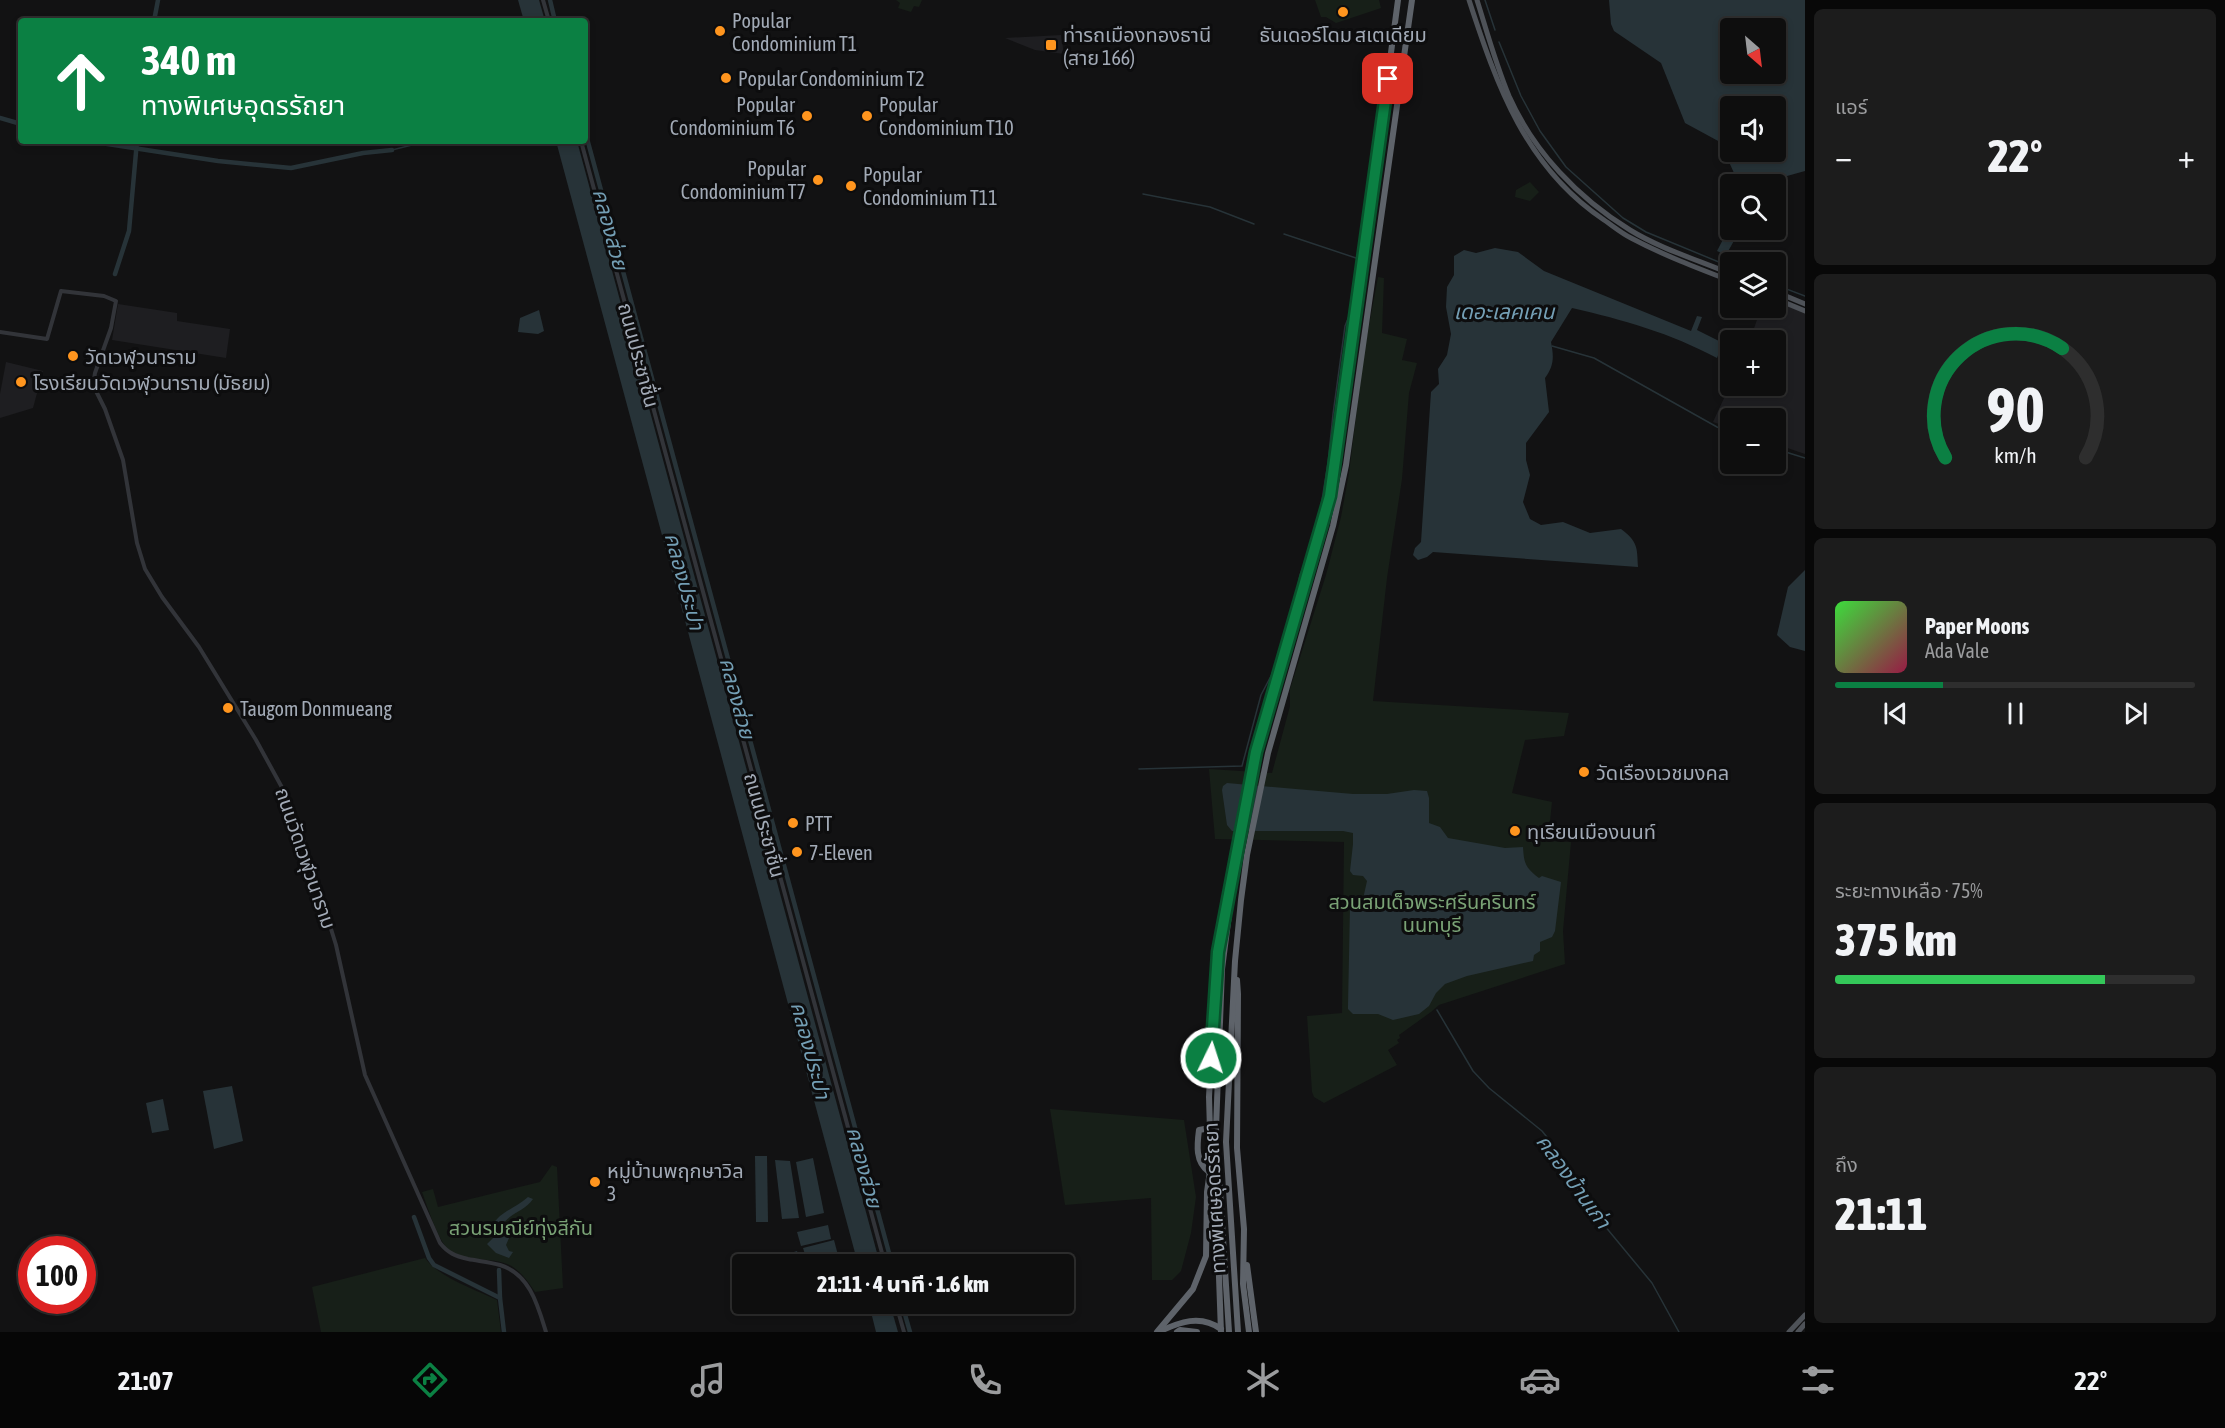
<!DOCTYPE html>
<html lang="th">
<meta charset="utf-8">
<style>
body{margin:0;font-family:"Asap Condensed","Noto Sans Thai",sans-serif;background:#1c1c1c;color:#f1f3f6;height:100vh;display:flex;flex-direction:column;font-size:22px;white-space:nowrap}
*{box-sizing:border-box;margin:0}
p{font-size:20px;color:#9b9c9e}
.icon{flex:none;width:33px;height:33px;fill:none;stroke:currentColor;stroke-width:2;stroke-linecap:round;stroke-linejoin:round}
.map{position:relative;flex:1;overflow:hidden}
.details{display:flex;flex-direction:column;gap:9px;padding:9px;background:#080808;width:420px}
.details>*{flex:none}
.guide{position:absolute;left:18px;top:18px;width:570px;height:126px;border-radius:6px;box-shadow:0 3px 9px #0003,0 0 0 2px #2e2e2e;background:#0b8043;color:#fff;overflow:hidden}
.needle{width:39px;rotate:152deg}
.controls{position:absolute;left:1720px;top:18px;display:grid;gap:12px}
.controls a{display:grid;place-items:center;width:66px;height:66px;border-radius:6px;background:#0e0e0e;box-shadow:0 3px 9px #0003,0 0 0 2px #2e2e2e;font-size:30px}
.speed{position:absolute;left:18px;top:1236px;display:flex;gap:12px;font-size:30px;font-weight:700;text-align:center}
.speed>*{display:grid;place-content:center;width:78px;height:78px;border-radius:50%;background:#0e0e0e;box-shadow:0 3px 9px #0003,0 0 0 2px #2e2e2e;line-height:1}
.speed .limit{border:9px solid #d22;background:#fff;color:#111}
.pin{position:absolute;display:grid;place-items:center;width:51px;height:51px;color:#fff;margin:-26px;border-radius:12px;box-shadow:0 3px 9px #0006}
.me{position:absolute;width:66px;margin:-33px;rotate:4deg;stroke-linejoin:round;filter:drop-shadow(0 0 4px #0008)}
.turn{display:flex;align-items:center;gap:21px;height:126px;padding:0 24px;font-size:27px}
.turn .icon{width:78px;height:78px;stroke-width:2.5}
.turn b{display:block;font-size:42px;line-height:51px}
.big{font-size:45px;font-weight:800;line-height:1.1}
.details .card{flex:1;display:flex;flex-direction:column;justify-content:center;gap:9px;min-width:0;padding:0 21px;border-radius:9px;background:#1c1c1c}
.details .dial{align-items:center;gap:0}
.dial svg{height:156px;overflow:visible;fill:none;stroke:#2e2e2e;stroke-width:7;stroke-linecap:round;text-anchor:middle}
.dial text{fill:#f1f3f6;stroke:none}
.song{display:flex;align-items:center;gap:18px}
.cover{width:72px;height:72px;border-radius:9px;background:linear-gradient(135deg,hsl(120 70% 55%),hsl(340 70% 35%))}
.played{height:6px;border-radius:3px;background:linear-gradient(90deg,#0b8043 30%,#2e2e2e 30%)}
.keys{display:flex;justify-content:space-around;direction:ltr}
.heat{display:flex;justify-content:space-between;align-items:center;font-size:33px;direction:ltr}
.charge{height:9px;border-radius:4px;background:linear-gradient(90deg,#34c759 75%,#2e2e2e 0)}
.trip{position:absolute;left:732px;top:1254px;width:342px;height:60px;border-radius:6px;background:#0e0e0e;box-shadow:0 3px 9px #0003,0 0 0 2px #2e2e2e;font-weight:800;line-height:60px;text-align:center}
.dock{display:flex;height:96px;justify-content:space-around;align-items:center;background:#060606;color:#9b9c9e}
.dock .icon{width:42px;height:42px}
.dock .active{color:#0b8043}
.dock b{font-size:27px;color:#f1f3f6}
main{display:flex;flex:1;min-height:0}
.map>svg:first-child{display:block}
</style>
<main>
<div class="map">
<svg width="1805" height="1332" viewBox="0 0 1805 1332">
<rect width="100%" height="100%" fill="#121213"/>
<!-- built -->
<g fill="#1e1e21">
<path d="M1061 35 1064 54 1035 50 1005 38Z"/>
<path d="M1776 301 1805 313V454L1776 444V418H1731V428L1713 422 1731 383V386H1776V340H1750L1761 308H1776Z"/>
<path d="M118 304 177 313V321L230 329 226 358 112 340Z"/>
<path d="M6 362 43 371 33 408 0 418V394Z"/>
</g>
<!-- green -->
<g fill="#171f18">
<path d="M896 0H922L919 7 914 6 911 12 898 8 900 3Z"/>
<path d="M1315 0H1379L1381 8 1336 23 1326 17H1321Z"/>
<path d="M1530 182 1539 192 1530 201 1515 197 1516 190Z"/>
<path d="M1378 277 1384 278 1382 333 1407 339 1402 360 1417 363 1409 393 1402 479 1387 578 1373 701 1569 713 1564 736 1525 740 1512 793 1552 802 1548 841 1571 842 1563 931 1565 964 1439 1005 1431 1012 1399 1035 1400 1038 1397 1040 1399 1043 1388 1050 1397 1065 1324 1103 1314 1097 1312 1092 1307 1016 1342 1013 1344 842 1215 839 1209 769 1272 773 1290 706V689L1326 575 1341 517 1349 473 1364 352Z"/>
<path d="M1050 1109 1184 1120 1196 1197 1191 1233 1181 1271 1172 1280H1152L1151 1198 1065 1205Z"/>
<path d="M552 1165 557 1167 563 1288 535 1292C529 1283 523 1274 513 1267 496 1255 460 1264 447 1248 436 1235 428 1208 422 1192L433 1189 438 1207 540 1182Z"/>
<path d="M425 1258C438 1277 476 1290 497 1300L501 1332H321L312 1287Z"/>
</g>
<!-- water -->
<g fill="#273338" fill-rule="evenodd">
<path d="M518 0H539L545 21H524Z"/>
<path d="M1609 0H1805V171L1787 176 1776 185 1735 184 1734 173 1720 142 1685 123 1661 63 1614 31 1611 24ZM1731 28H1776V74H1731ZM1776 106V152H1731V106Z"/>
<path d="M556 141H577L880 1264H858Z"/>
<path d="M1731 224V230H1740L1726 255 1717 251Z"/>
<path d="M1495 248 1518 252 1544 271 1691 331 1697 316 1702 317 1697 330 1723 343 1717 358C1670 333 1624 320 1572 308L1551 342C1554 357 1554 366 1545 378L1549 412 1526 443V460L1530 475 1523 502 1530 519 1541 525 1563 522 1590 533 1621 529C1638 542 1637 547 1638 567L1433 552 1427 557 1418 560 1413 555 1415 548 1421 542 1431 392 1439 384 1438 369 1447 355 1451 334 1446 307 1447 287 1454 275V256L1464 250 1476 253Z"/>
<path d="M539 310 544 331 538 334 518 332 520 318Z"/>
<path d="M1805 570V651L1790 647 1777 635 1788 587Z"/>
<path d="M1227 783 1353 794H1387L1414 790 1427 791 1429 798V823L1440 827 1448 838 1505 848 1523 847C1524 861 1524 867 1539 878L1542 876 1561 882 1555 931 1552 937 1540 942V951L1534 955 1533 961 1467 976 1445 984 1436 993 1429 1006 1419 1014 1393 1020 1378 1014H1353L1348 1009V1006L1350 906 1363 899 1367 881 1363 876 1353 875 1350 871 1353 844V833L1343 831H1232L1227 825 1222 790 1223 786Z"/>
<path d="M232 1086 243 1141 214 1149 203 1091Z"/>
<path d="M163 1099 169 1130 152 1133 146 1103Z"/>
<path d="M755 1156H767L768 1222H756Z"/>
<path d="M813 1158 824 1213 806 1217 796 1162Z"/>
<path d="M775 1160 790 1161 799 1218 782 1219Z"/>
<path d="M528 1197 533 1199C525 1211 510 1213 502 1225L509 1238 506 1245 509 1251 513 1252 509 1258 496 1253 487 1244 496 1235V1226H492C500 1211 515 1209 528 1197Z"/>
<path d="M828 1225 831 1239 801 1246 797 1232Z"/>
<path d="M834 1240 839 1259 818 1264H808L803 1248Z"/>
<path d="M797 1251 801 1264H771L769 1260Z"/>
<path d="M869 1304H890L898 1332H876Z"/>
</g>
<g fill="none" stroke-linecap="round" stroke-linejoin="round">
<!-- stream -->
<g stroke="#273338" stroke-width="1.5">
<path d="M1485 0 1495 30"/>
<path d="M1499 42 1521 96 1540 131 1566 167 1623 218 1646 232 1731 267"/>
<path d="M392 150 428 141"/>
<path d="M1143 194 1210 207 1254 224"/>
<path d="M1719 261 1721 253"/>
<path d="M1776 285 1805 296"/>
<path d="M1552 346 1594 358 1717 427 1731 433"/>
<path d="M1776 449 1805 458"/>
<path d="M1139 769 1242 766 1261 695 1272 674 1293 610 1300 575 1311 547 1320 512 1328 463 1333 414 1345 326 1351 311 1359 259 1284 234"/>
<path d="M1437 1010 1473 1071 1489 1088 1542 1131 1551 1142 1585 1202 1652 1283 1679 1332"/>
</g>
<!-- canal -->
<g stroke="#273338" stroke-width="4.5">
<path d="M550 0 555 21"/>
<path d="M154 21 158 0"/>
<path d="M0 118 21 124"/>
<path d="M585 131 892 1264"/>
<path d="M88 141 218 161 291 168 363 153 392 150"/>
<path d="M115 274 129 231 137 141"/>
<path d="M414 1217 429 1258 434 1265 500 1298 504 1332"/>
<path d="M499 1270 500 1298"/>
<path d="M902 1304 910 1332"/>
</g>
<!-- minor -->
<g stroke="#323439" stroke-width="4">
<path d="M543 0 549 21"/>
<path d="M581 141 885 1264"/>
<path d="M0 332 47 339 61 291 104 296 116 301 111 328 95 373 93 385 105 409 123 460 137 543 145 569 162 597 199 647 256 740 285 793 304 842 336 945 365 1075 440 1243C448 1253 455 1256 468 1259 478 1261 490 1262 500 1265 530 1274 538 1306 546 1332"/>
<path d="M896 1304 904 1332"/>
</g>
<!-- major -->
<g stroke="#4e5258" stroke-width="5">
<path d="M1469 0C1497 86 1526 168 1604 220 1613 226 1621 233 1631 238 1663 255 1697 268 1731 281"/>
<path d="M1477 0C1487 32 1496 65 1509 96 1534 152 1578 198 1630 230 1661 249 1698 260 1731 274"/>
<path d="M1776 292 1805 304"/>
<path d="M1776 299 1805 311"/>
<path d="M1789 1332 1805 1315"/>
<path d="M1798 1332 1805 1324"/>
</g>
<!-- highway -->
<g stroke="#5e636a" stroke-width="6">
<path d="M1237 980 1238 994 1237 1148 1244 1229 1243 1284 1249 1332"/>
<path d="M1211 1168 1216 1195 1221 1332"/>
<path d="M1209 1172C1195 1162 1197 1145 1199 1130L1210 1128"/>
<path d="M1247 1265 1256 1332"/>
<path d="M1157 1332 1193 1289 1206 1256 1207 1192 1211 1164 1209 1097 1211 1058 1218 952 1226 909"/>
<path d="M1158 1332C1180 1322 1200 1314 1221 1329"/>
<path d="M1177 1332 1180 1330 1197 1332"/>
<path d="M1229 1332 1216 1129 1222 969 1237 852 1256 752 1330 496 1347 383 1398 0"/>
<path d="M1238 1332 1226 1142 1235 961 1241 900 1247 855 1268 753 1333 526 1346 465 1412 0"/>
</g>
</g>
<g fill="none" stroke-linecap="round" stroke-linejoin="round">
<!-- route casing -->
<g stroke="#07532c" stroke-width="15">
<path id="route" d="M1211 1058 1218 952 1256 752 1330 496 1388 79"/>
</g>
<!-- route -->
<use href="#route" stroke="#0b8043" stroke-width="10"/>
</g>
<!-- markers -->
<g fill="#ff951e" stroke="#0d0d0e" stroke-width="2">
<circle cx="1343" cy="12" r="6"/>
<circle cx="720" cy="31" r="6"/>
<rect x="1045" y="39" width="12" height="12" rx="3"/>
<circle cx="726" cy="78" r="6"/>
<circle cx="807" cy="116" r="6"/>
<circle cx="867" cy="116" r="6"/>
<circle cx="818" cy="180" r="6"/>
<circle cx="851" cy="186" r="6"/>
<circle cx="73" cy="356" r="6"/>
<circle cx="21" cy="382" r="6"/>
<circle cx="228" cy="708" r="6"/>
<circle cx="1584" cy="772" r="6"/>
<circle cx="793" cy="823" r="6"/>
<circle cx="1515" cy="831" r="6"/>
<circle cx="797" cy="852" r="6"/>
<circle cx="595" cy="1182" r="6"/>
</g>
<g text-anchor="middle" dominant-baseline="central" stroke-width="6" stroke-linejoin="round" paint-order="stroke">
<!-- poi labels -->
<g font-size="20" fill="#a2aab6" stroke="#0d0d0e" text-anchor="start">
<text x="732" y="20">Popular<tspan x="732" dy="23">Condominium T1</tspan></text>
<text x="1063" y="34">ท่ารถเมืองทองธานี<tspan x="1063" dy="23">(สาย 166)</tspan></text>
<text x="1343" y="34" text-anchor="middle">ธันเดอร์โดม สเตเดียม</text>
<text x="738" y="78">Popular Condominium T2</text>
<text x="795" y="104" text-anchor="end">Popular<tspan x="795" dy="23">Condominium T6</tspan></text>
<text x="879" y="104">Popular<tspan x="879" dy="23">Condominium T10</tspan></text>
<text x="806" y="168" text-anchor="end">Popular<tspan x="806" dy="23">Condominium T7</tspan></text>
<text x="863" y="174">Popular<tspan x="863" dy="23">Condominium T11</tspan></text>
<text x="85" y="356">วัดเวฬุวนาราม</text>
<text x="33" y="382">โรงเรียนวัดเวฬุวนาราม (มัธยม)</text>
<text x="240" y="708">Taugom Donmueang</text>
<text x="1596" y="772">วัดเรืองเวชมงคล</text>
<text x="805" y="823">PTT</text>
<text x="1527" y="831">ทุเรียนเมืองนนท์</text>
<text x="809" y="852">7-Eleven</text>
<text x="607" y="1170">หมู่บ้านพฤกษาวิล<tspan x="607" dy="23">3</tspan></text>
</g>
<!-- street labels -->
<g font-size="20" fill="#a2aab6" stroke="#0d0d0e">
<text transform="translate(639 355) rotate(75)">ถนนประชาชื่น</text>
<text transform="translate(765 825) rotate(75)">ถนนประชาชื่น</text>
<text transform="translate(306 858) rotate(71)">ถนนวัดเวฬุวนาราม</text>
<text transform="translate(1214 1198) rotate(-93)">ทางพิเศษอุดรรัถยา</text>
</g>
<!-- park labels -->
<g font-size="20" fill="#7aa376" stroke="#0d0d0e">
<text x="1432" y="901">สวนสมเด็จพระศรีนครินทร์<tspan x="1432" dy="23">นนทบุรี</tspan></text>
<text x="521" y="1227">สวนรมณีย์ทุ่งสีกัน</text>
</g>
<!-- water labels -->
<g font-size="21" font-style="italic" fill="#749fb5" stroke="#0d0d0e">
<text transform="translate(611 229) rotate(75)">คลองส่วย</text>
<text x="1504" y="311">เดอะเลคเคน</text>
<text transform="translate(685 581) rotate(75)">คลองประปา</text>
<text transform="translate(738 698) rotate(75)">คลองส่วย</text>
<text transform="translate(811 1050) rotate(75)">คลองประปา</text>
<text transform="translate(865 1167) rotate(75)">คลองส่วย</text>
<text transform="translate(1574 1181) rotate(54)">คลองบ้านเก่า</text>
</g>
</g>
</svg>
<div class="controls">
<a><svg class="needle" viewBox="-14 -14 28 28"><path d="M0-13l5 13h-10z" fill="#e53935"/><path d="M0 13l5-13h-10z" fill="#9b9c9e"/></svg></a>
<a><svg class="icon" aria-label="sound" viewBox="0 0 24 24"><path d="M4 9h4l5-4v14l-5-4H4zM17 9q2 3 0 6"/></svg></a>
<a><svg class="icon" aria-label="search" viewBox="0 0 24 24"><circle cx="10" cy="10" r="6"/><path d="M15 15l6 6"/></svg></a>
<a><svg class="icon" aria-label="layers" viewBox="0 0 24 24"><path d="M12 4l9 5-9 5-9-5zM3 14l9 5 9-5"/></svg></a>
<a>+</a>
<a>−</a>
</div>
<div class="speed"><div class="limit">100</div></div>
<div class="pin" style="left:1388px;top:79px;background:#d93025"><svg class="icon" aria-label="arrive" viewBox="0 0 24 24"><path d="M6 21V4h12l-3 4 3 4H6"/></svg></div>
<svg class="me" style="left:1211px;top:1058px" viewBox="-20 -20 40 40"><circle r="17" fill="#0b8043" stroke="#fff" stroke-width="3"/><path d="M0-11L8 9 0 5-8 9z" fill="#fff"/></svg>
<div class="trip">21:11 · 4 นาที · 1.6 km</div>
<div class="guide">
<div class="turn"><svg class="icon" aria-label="ahead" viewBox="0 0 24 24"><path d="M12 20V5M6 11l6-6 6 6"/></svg><div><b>340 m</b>ทางพิเศษอุดรรัถยา</div></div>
</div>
</div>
<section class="details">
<div class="card"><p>แอร์</p>
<div class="heat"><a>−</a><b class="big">22°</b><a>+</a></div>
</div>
<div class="card dial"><svg viewBox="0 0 100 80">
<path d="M14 69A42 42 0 1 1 86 69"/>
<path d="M14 69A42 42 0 0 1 74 13" stroke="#0b8043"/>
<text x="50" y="56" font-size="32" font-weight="700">90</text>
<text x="50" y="72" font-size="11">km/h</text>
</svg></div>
<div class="card">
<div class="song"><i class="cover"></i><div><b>Paper Moons</b><p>Ada Vale</p></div></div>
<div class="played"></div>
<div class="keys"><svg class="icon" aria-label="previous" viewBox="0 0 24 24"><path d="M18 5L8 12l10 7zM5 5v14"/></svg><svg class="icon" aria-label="pause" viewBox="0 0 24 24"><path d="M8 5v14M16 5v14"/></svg><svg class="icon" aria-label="next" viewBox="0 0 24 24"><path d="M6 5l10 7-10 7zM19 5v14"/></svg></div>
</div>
<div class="card"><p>ระยะทางเหลือ · 75%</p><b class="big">375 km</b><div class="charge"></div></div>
<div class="card"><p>ถึง</p><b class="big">21:11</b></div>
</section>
</main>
<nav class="dock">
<b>21:07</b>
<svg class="icon active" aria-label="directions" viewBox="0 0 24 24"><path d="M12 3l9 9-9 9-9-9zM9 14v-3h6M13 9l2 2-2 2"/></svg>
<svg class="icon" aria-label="music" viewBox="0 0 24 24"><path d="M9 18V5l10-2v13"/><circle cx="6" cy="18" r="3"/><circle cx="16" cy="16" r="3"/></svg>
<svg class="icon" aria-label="phone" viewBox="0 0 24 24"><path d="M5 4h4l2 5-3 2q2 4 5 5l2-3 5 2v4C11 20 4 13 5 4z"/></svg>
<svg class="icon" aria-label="climate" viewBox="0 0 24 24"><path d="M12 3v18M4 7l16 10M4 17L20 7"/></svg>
<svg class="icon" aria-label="car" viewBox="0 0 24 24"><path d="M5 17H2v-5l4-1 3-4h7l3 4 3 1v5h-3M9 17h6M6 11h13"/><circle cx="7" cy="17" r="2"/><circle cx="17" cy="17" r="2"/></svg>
<svg class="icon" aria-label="filters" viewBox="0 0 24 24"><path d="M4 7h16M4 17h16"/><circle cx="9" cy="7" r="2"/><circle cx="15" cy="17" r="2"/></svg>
<b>22°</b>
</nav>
